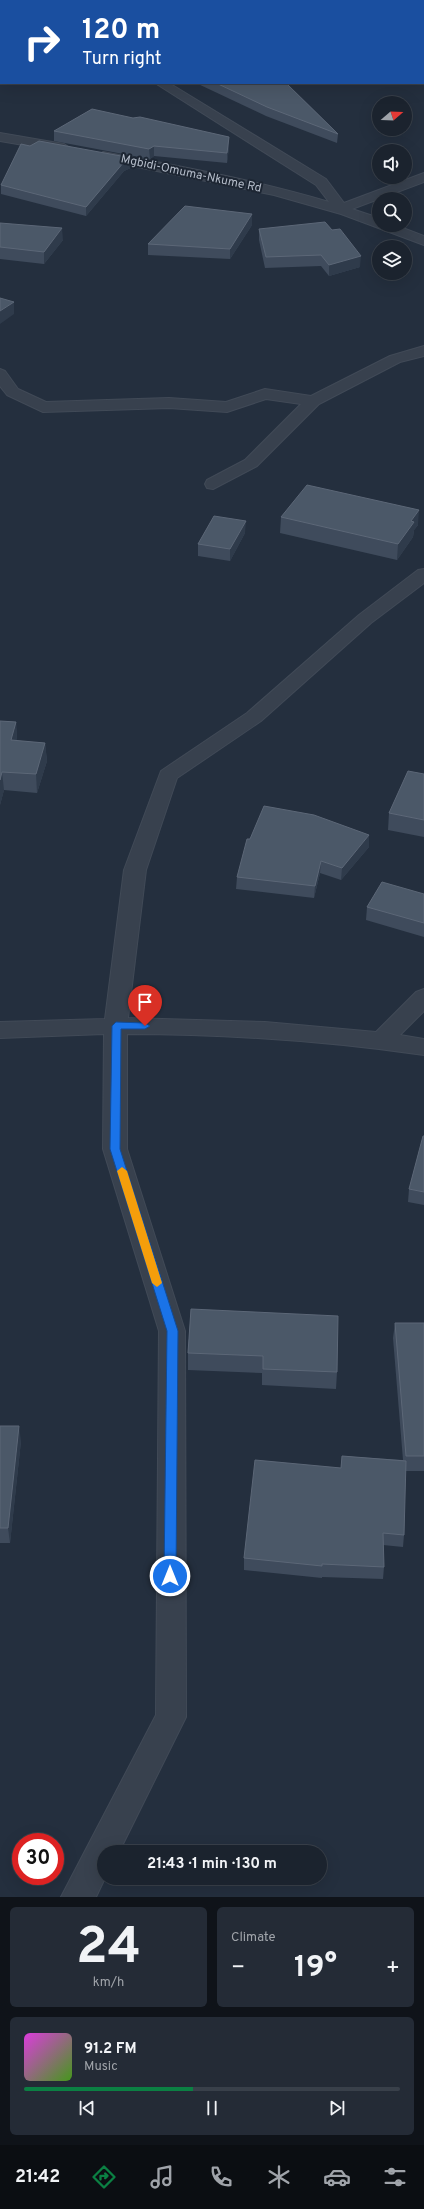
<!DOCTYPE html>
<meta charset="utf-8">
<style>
body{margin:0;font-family:Overpass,sans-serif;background:#242b36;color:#f1f3f6;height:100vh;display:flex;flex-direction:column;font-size:15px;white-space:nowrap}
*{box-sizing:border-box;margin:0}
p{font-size:13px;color:#a0a4aa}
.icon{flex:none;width:22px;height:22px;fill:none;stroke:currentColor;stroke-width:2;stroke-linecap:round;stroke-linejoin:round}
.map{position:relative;height:1897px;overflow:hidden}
.details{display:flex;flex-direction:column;gap:10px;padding:10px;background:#0f1319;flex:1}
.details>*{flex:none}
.guide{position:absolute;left:0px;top:0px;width:424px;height:84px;box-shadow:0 4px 16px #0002,0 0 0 1px #39404a;background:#1a4fa0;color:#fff;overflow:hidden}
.needle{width:26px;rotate:71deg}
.fabs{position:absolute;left:372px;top:96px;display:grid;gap:8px}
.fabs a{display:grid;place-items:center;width:40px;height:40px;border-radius:50%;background:#1b232e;box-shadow:0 4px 16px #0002,0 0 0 1px #39404a;font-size:20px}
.speed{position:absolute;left:12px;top:1833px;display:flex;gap:8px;font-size:20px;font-weight:700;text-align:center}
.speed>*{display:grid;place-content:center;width:52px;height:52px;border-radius:50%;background:#1b232e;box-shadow:0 4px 16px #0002,0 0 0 1px #39404a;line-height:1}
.speed .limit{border:6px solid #d22;background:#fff;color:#111}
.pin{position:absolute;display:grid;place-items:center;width:34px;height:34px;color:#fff;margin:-41px -17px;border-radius:50% 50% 50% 0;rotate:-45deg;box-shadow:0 0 4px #0007}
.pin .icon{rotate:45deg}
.me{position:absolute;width:44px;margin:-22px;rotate:0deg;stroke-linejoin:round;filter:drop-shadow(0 0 3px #0008)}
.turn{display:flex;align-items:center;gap:14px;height:84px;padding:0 16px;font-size:18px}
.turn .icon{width:52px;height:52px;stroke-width:2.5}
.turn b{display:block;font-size:28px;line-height:34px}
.big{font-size:30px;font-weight:700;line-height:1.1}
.details .tile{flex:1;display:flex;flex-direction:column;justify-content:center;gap:6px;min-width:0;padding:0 14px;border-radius:6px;background:#242b36}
.details .dial{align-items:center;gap:0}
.dial b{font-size:52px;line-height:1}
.song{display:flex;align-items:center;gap:12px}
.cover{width:48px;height:48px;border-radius:6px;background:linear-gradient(135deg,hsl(300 70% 55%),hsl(100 70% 35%))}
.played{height:4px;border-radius:2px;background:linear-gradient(90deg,#0b8043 45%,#39404a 45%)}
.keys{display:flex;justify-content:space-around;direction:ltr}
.heat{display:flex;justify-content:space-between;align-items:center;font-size:22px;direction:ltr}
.details .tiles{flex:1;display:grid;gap:10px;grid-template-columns:1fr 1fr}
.tile:last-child{grid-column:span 2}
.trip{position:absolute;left:97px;top:1845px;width:230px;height:40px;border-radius:20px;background:#1b232e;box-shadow:0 4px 16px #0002,0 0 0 1px #39404a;font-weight:700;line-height:40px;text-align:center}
.menu{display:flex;height:64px;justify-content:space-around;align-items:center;background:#0b0e12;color:#a0a4aa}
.menu .icon{width:28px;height:28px}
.menu .current{color:#0b8043}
.menu b{font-size:18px;color:#f1f3f6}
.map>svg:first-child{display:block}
</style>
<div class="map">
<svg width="424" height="1897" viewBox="0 0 424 1897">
<rect width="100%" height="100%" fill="#242f3e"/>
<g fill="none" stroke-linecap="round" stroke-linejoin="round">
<!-- minor casing -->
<g stroke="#414a57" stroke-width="2">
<g id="minor">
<rect x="0" y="19" width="1" height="6"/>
<path d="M155 83H169L326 179 344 203 424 173V182L352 209 379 218V225H395L424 236V245L341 214 274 195 98 159 97 156 103 152C179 166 255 180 329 202L316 185Z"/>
<path d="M0 133 64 144 70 148 64 152 0 141Z"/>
<path d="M424 346V356L400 362 319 404 257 466 213 489 207 488 205 484 207 480 245 460 301 404 266 399 227 412 169 408 43 412 7 395 0 386V369L5 371 18 389 46 402 169 398 226 402 265 389 311 396 390 356Z"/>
<path d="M424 569V583L371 623 261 721 177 778 146 870 128 1018 265 1022 376 1032 416 992 424 989V1011L400 1035 424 1039V1055C325 1041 227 1034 127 1034V1149L185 1331 186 1717 119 1852H104L105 1878 96 1897H61L156 1715 159 1331 103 1149 104 1034 0 1038V1022L105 1019 124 870 161 771 247 713 359 615 418 570Z"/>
</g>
</g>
<!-- minor -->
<use href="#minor" fill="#38414e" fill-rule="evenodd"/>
</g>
<!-- wall -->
<g fill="#3f4b5c">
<path d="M406 0H424V37H423V1H406Z"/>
<path d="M196 83H286L338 134 337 143 266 116Z"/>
<path d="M133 118 229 137V147L227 163 154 156 150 159 54 141V131Z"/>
<path d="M30 146 132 158 133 167 124 171 86 216 1 194V185Z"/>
<path d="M0 223 63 240 44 264 0 259Z"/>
<path d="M252 225 230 259 148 255V244Z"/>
<path d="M259 229 360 267 329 276 321 266 265 268 259 240Z"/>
<path d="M281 517 418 525 414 530 413 537 397 560 280 533Z"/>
<path d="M245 533 230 561 198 556V544Z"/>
<path d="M0 721 16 722 17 741 45 743 47 761 37 793 4 790 0 805Z"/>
<path d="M424 774V837L388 830 389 813Z"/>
<path d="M369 847 341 880 320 873 314 898 236 889 237 877Z"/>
<path d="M424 894V937L366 920 367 907Z"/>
<path d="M424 1136V1205L408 1202 409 1189Z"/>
<path d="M191 1309 337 1372 336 1389 262 1385V1373L188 1370V1353Z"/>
<path d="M395 1323H424V1471H405L404 1535 403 1547 383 1545 384 1567 383 1579 322 1577V1578L244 1570V1558L341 1468 342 1456 403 1460 393 1338Z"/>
<path d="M0 1426 21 1441 10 1543H0Z"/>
</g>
<!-- shaded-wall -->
<g fill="#2f3b4b">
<path d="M1 75V83H10L0 85V76Z"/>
<path d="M229 137V147L227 163V153Z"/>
<path d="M154 146V156L150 159 149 149Z"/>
<path d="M132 158 133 167 124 171 86 216V207L124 162Z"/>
<path d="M252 214V225L230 259V249Z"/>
<path d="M62 228 63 240 44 264V252Z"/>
<path d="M361 256 360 267 329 276V265Z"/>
<path d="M14 302V314L0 324V311Z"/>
<path d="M419 510 418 525 414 530 413 537 397 560 398 544 411 521Z"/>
<path d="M246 521 245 533 230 561V549Z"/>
<path d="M16 722 17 740 12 759 11 740Z"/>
<path d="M45 743 47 761 37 793 36 774Z"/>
<path d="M2 772 4 790 0 805V780Z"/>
<path d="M369 835V847L341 880 342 868Z"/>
<path d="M321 861 320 873 314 898 315 886Z"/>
<path d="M19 1426 21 1441 10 1543 8 1528Z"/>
</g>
<!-- building -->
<g fill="#4b5868" stroke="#5c6777">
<rect x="138" y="0" width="30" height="1"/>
<path d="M409 0H424V29H423V1H410Z"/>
<path d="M0 40H1V75L0 76Z"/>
<path d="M216 83H286L338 134 267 107Z"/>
<path d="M92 109 133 118 140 117 229 137 227 153 154 146 149 149 54 131Z"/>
<path d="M39 141 132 158 124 162 86 207 1 185 21 144 30 146Z"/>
<path d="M185 206 252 214 230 249 148 244Z"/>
<path d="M325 222 332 230 340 229 361 256 329 265 321 255 266 257 259 229Z"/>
<path d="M0 223 62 228 44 252 0 247Z"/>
<path d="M0 298 14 302 0 311Z"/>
<path d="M307 485 419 510 411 521 414 522 398 544 281 517Z"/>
<path d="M214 516 246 521 230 549 198 544Z"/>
<path d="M0 721 16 722 11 740 45 743 36 774 2 772 0 780Z"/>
<path d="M408 771 424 774V820L389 813Z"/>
<path d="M264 806 314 815 369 835 342 868 321 861 315 886 237 877 247 839H250Z"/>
<path d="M382 882 424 894V923L367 907Z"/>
<path d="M423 1136H424V1192L409 1189Z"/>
<path d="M191 1309 338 1316 337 1372 263 1369V1356L188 1353Z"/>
<path d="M395 1323H424V1456H406Z"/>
<path d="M0 1426H19L8 1528H0Z"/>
<path d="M342 1456 406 1461 404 1535 383 1533 384 1567 322 1564V1566L244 1558 255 1460 341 1468Z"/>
</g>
<!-- route -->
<path fill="#1a73e8" stroke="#114b97" d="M116 1022 145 1023 150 1026 145 1029H121L120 1149 178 1331 176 1576 175 1580 170 1581 166 1580 164 1576 167 1331 110 1149 112 1026Z"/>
<!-- slow -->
<path fill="#f59e0b" d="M122 1167 127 1171 162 1283 157 1287 152 1283 117 1171Z"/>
<g text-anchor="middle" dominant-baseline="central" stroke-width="4" stroke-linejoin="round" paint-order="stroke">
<!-- far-street labels -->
<g font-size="12" fill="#b4bcc9" stroke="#1d2633">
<text transform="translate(191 174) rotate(12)">Mgbidi-Omuma-Nkume Rd</text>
</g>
</g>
</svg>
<div class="fabs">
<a><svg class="needle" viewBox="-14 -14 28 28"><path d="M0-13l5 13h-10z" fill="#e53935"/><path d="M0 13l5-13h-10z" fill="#a0a4aa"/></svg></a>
<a><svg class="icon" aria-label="sound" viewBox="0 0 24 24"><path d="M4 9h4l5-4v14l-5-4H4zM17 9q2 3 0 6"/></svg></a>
<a><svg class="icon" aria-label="search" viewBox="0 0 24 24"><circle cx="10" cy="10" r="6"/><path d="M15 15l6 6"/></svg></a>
<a><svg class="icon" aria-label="layers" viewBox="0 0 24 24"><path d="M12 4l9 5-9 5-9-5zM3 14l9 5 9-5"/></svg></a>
</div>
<div class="speed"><div class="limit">30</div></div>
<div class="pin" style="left:145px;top:1026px;background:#d93025"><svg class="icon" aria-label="arrive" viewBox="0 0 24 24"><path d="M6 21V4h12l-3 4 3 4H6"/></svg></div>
<svg class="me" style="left:170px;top:1576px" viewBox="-20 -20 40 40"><circle r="17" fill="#1a73e8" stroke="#fff" stroke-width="3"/><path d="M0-11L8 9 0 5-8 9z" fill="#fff"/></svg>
<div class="trip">21:43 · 1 min · 130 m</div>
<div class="guide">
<div class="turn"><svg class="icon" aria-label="right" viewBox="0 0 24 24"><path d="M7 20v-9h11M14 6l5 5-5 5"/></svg><div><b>120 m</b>Turn right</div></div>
</div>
</div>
<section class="details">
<div class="tiles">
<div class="tile dial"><b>24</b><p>km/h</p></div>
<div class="tile"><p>Climate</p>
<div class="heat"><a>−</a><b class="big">19°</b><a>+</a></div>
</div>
<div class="tile">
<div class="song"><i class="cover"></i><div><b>91.2 FM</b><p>Music</p></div></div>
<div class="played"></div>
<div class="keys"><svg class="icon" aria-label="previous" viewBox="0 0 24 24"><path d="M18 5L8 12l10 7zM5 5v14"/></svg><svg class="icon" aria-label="pause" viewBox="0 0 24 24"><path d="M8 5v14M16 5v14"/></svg><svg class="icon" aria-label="next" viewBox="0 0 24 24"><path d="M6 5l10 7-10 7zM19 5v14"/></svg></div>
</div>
</div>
</section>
<nav class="menu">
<b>21:42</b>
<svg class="icon current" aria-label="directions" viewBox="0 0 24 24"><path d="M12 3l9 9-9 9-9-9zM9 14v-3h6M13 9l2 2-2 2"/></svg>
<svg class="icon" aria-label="music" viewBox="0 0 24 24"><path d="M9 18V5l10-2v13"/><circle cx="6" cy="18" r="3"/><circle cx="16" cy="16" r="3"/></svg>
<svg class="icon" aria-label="phone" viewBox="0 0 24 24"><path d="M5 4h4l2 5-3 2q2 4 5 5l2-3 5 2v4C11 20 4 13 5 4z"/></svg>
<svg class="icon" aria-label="climate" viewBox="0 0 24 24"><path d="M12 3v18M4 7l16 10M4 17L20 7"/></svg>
<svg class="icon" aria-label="car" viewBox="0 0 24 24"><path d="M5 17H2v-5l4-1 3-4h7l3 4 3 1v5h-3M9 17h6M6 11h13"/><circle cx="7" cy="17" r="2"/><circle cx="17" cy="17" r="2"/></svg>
<svg class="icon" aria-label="filters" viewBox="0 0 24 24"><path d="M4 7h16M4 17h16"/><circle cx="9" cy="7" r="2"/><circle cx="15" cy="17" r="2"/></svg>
</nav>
